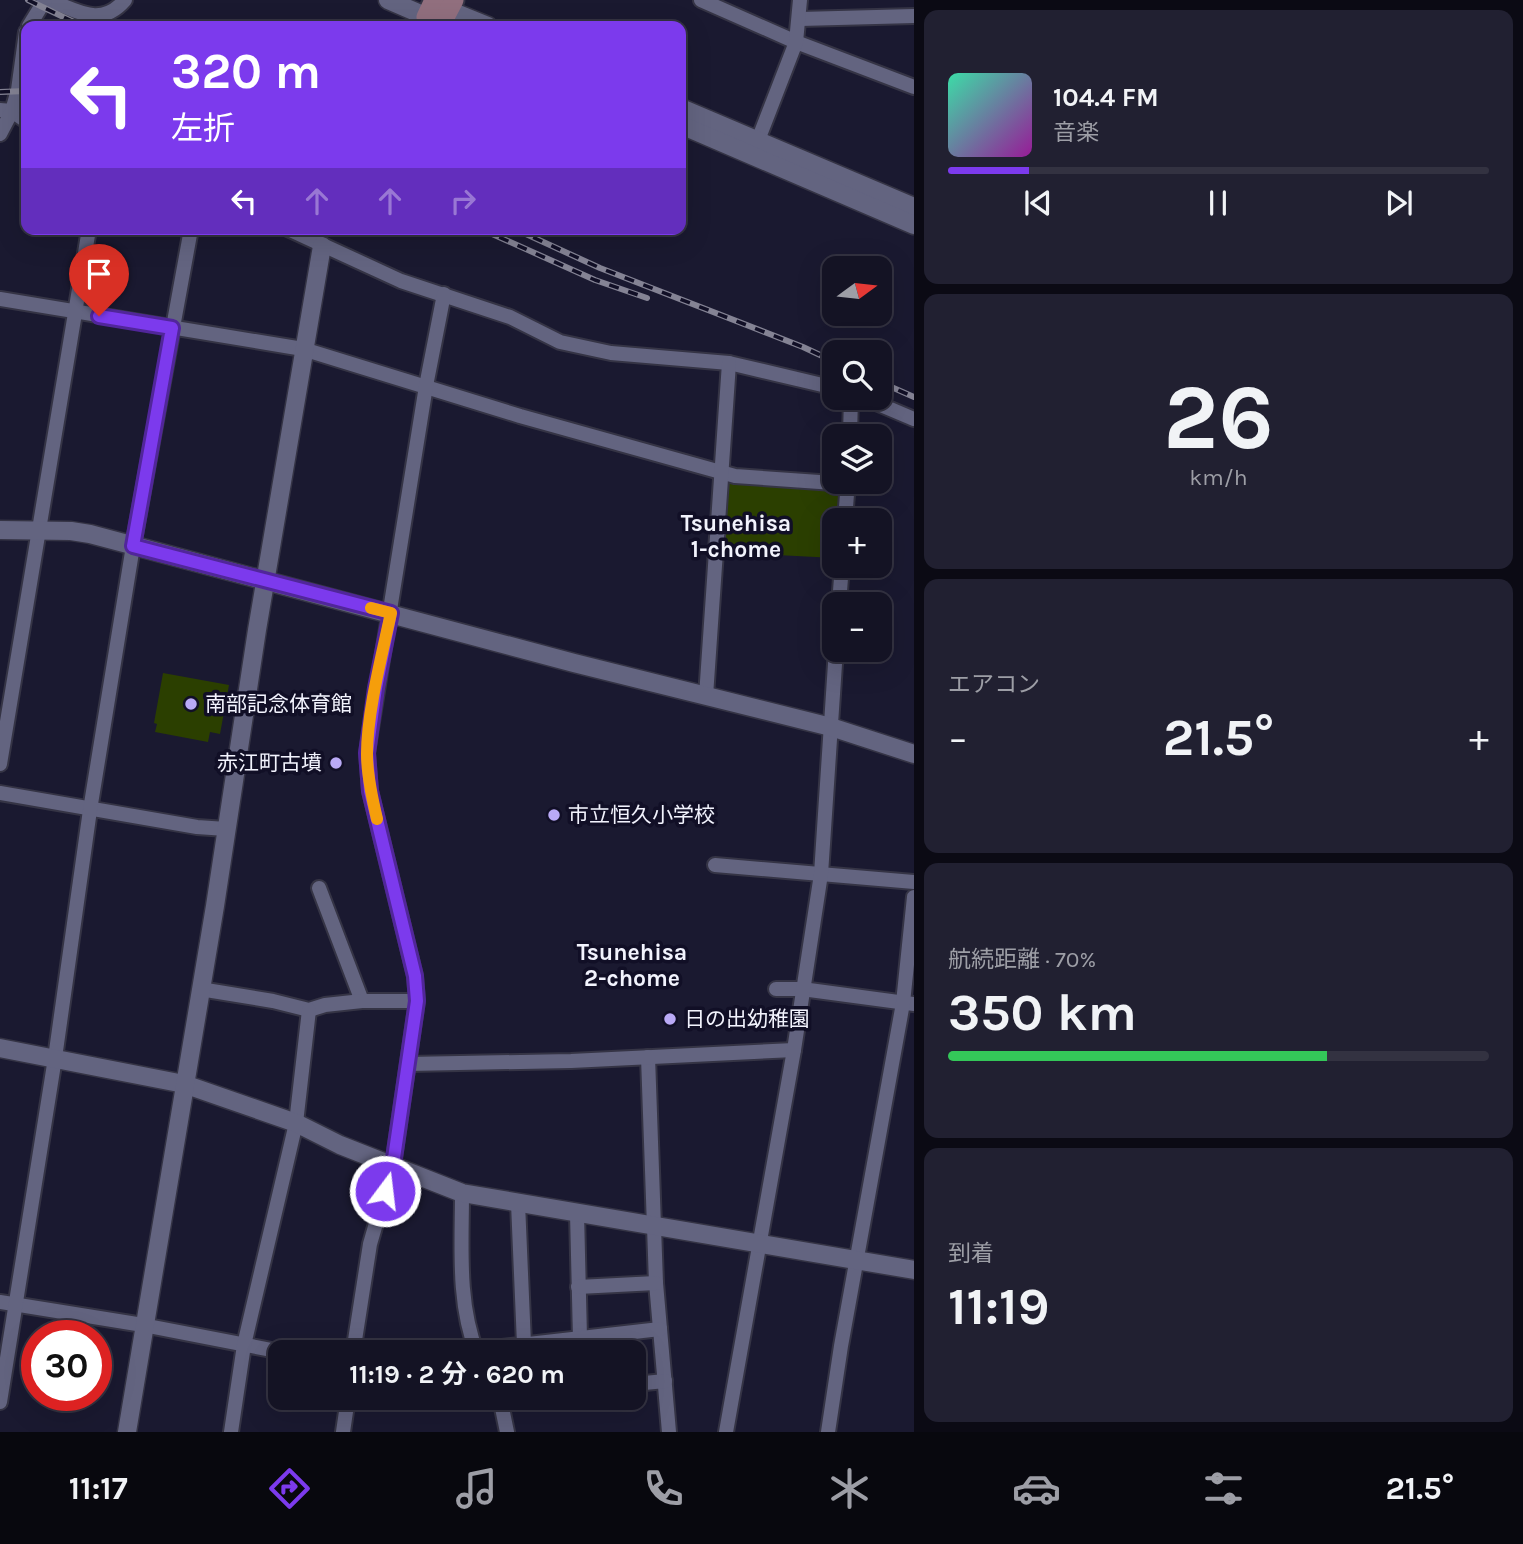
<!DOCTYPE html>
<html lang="ja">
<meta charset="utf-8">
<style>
body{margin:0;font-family:Karla,"Noto Sans JP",sans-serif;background:#212031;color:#f1f3f6;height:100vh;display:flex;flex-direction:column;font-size:26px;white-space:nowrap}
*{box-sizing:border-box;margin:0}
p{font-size:23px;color:#9d9ea6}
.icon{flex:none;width:38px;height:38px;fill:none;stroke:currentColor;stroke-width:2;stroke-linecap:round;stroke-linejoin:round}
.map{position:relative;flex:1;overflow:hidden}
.drawer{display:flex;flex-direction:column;gap:10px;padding:10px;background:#0b0a14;width:609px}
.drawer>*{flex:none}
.hud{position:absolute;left:21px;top:21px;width:665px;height:214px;border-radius:14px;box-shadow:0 7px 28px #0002,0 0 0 2px #333241;background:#7c3aed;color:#fff;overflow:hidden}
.needle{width:46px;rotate:75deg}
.fabs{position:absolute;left:822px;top:256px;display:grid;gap:14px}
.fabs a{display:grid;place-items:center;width:70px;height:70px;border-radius:14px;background:#141324;box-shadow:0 7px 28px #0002,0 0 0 2px #333241;font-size:35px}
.speed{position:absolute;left:21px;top:1320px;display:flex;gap:14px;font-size:35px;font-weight:700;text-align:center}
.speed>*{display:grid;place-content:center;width:91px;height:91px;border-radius:50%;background:#141324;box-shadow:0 7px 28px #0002,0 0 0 2px #333241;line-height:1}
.speed .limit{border:10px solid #d22;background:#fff;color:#111}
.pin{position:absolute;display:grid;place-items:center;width:60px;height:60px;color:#fff;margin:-72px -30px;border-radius:50% 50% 50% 0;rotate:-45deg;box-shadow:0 0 7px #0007}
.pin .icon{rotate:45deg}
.me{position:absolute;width:77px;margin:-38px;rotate:15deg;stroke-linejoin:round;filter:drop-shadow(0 0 5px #0008)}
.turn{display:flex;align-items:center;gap:24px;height:147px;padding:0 35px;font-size:32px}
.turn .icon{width:91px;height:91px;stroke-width:2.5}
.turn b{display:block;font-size:49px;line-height:60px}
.lanes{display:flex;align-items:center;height:66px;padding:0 35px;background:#0003;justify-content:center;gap:35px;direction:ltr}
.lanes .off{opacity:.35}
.big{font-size:52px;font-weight:700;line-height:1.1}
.drawer .widget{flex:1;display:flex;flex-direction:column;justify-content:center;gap:10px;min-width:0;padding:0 24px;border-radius:14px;background:#212031}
.drawer .dial{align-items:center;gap:0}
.dial b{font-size:91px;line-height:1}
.song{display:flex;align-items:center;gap:21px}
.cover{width:84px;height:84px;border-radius:10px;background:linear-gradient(135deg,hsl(160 70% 55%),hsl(300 70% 35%))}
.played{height:7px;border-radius:4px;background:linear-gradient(90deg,#7c3aed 15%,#333241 15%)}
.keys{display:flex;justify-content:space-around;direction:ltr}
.heat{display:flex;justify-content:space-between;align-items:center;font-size:38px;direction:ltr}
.charge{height:10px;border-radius:5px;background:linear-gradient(90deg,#34c759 70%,#333241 0)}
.trip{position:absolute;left:268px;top:1340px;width:378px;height:70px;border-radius:14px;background:#141324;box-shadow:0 7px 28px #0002,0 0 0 2px #333241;font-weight:700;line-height:70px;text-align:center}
.tabs{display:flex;height:112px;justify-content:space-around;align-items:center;background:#08080e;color:#9d9ea6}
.tabs .icon{width:49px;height:49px}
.tabs .current{color:#7c3aed}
.tabs b{font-size:32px;color:#f1f3f6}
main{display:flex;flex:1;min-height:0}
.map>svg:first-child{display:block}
</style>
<main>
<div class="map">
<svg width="914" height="1432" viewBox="0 0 914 1432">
<rect width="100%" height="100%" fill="#1a1930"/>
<!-- green -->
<g fill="#2b3f00">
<path d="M728 481 837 487 840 493 839 520H835V558L721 552 725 485Z"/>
<path d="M163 673 229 685 220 734 210 732 208 742 155 732 157 724 154 723Z"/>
</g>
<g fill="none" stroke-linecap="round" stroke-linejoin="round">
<!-- minor casing -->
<g stroke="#353445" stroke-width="18">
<g id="minor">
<path d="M49 0C78 11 101 28 125 0"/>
<path d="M701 0 796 42 914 87"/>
<path d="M800 19 914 16"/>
<path d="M29 26 45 0"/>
<path d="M0 110 12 111 26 121"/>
<path d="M0 134 12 111 18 90 26 32"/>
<path d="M755 148 796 42 800 0"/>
<path d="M288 229 401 281 510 317 560 342 611 353 729 363 835 388"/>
<path d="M0 299 303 349 520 416 735 476 848 484"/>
<path d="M862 397 914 419"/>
<path d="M850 436 851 397"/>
<path d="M845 520 848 481"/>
<path d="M839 604 842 565"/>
<path d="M706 696 729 363"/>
<path d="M0 764 89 229"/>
<path d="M0 793 197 827 226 829"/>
<path d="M715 865 914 882"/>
<path d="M319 888 362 1001"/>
<path d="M200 989 273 1001 309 1010 325 1005 362 1001H417"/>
<path d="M776 989H802L914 1004"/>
<path d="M648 1057 656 1283 669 1432"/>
<path d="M408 1064 571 1061 794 1050"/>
<path d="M462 1193C462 1245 457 1303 477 1353"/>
<path d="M518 1203 524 1344"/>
<path d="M577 1213 580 1338"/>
<path d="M578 1287 656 1283"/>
<path d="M0 1302 143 1325 287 1353"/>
<path d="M353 1353 370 1244 393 1165 417 1001 415 976 370 791 367 753 426 386 444 294"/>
<path d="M450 1353 660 1329"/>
<path d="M634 1384 665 1381"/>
<path d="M500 1398 507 1432"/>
<path d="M0 1402 55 1058 90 810 133 546 191 229"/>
<path d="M231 1432 244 1345 296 1123 309 1010"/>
<path d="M343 1432 348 1398"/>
<path d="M726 1432 794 1050 821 874 836 649"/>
<path d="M828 1432 841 1346 903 1003 914 897"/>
</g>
</g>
<!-- tertiary casing -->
<g stroke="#353445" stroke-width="21">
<g id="tertiary">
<path d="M388 0 439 22"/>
<path d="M436 5 488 26"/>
<path d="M681 108 914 207"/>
<path d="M681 125 914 225"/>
<path d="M0 530 71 531 90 534 574 663 831 727 914 754"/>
<path d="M0 1048 184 1084 296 1123 340 1145 462 1193 914 1270"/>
<path d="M127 1432 215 906 257 630 322 246"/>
</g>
</g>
<!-- secondary casing -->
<g stroke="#353445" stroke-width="23">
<g id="secondary">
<path d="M426 17 434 0"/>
<path d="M442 23 454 0"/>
</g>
</g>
<!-- minor -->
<use href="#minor" stroke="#636480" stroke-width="14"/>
<!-- tertiary -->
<use href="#tertiary" stroke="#636480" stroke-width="18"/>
<!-- secondary -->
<use href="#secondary" stroke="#916f7e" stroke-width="19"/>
<!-- rail casing -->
<g stroke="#848394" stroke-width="6">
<g id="rail">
<path d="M28 0 82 26"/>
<path d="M0 92 26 91"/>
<path d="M481 229 595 280 647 298"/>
<path d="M515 229 600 268 803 347 835 362"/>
<path d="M880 382 914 397"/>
</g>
</g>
<!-- rail -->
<use href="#rail" stroke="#110f26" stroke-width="3.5" stroke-dasharray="10" stroke-linecap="butt"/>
</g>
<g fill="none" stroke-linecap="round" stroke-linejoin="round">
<!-- route casing -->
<g stroke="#51269a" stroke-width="18">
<path id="route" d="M99 316 172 328 133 546 391 613 376 688 367 753 370 791 415 976 417 1001 393 1165 385 1191"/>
</g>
<!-- route -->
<use href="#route" stroke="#7c3aed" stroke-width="12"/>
<!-- slow -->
<path stroke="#f59e0b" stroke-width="12" d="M371 608 391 613C382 655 367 712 367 754 367 776 372 798 377 819"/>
</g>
<!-- markers -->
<g fill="#baaaf6" stroke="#110f26" stroke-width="2.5">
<circle cx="191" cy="704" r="7"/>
<circle cx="336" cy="763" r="7"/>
<circle cx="554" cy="815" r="7"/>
<circle cx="670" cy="1019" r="7"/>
</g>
<g text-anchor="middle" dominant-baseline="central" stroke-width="7" stroke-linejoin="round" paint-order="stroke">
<!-- poi labels -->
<g font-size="21" fill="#f2f3fd" stroke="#110f26" text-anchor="start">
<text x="205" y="704">南部記念体育館</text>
<text x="322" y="763" text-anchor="end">赤江町古墳</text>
<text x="568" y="815">市立恒久小学校</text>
<text x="684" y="1019">日の出幼稚園</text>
</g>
<!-- neighbourhood labels -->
<g font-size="23" font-weight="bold" fill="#f2f3fd" stroke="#110f26">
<text x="736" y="523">Tsunehisa<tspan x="736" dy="26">1-chome</tspan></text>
<text x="632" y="952">Tsunehisa<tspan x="632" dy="26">2-chome</tspan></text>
</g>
</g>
</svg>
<div class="fabs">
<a><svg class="needle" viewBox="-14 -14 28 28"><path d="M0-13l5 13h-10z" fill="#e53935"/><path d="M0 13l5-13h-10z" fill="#9d9ea6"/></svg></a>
<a><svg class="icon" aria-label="search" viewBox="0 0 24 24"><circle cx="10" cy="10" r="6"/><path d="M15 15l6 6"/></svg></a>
<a><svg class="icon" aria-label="layers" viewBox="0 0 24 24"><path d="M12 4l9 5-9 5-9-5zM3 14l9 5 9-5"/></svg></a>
<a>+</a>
<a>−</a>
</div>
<div class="speed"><div class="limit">30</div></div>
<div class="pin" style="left:99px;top:316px;background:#d93025"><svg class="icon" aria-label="arrive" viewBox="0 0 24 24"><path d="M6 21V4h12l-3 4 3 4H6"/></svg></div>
<svg class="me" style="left:385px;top:1191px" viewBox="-20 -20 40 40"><circle r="17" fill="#7c3aed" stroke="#fff" stroke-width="3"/><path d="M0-11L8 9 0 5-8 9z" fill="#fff"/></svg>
<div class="trip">11:19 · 2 分 · 620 m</div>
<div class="hud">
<div class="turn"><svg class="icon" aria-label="left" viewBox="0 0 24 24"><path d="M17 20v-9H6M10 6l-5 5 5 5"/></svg><div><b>320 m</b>左折</div></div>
<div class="lanes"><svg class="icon" aria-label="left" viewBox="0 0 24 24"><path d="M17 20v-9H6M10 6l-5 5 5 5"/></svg><svg class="icon off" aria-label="ahead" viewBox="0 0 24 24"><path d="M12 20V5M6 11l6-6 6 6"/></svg><svg class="icon off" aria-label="ahead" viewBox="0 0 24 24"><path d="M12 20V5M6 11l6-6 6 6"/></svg><svg class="icon off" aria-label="right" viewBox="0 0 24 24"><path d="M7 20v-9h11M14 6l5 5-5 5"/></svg></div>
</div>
</div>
<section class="drawer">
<div class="widget">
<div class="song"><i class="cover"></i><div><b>104.4 FM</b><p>音楽</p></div></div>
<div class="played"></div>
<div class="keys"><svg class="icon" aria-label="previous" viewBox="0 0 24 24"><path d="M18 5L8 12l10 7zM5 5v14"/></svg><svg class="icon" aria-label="pause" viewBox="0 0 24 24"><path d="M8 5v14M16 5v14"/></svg><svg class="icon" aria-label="next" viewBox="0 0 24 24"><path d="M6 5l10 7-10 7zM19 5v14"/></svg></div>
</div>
<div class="widget dial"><b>26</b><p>km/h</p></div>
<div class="widget"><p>エアコン</p>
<div class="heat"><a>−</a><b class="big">21.5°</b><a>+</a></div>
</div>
<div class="widget"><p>航続距離 · 70%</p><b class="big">350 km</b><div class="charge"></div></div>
<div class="widget"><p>到着</p><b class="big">11:19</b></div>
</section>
</main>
<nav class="tabs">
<b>11:17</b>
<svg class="icon current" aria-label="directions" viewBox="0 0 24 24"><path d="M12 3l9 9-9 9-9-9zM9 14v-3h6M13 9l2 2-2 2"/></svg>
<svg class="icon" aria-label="music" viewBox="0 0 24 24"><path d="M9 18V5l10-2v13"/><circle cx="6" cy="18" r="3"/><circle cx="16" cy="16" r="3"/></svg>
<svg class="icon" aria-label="phone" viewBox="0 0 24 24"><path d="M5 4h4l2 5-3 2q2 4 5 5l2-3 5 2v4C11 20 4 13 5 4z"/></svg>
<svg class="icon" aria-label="climate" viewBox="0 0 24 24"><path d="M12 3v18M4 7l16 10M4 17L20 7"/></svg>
<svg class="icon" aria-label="car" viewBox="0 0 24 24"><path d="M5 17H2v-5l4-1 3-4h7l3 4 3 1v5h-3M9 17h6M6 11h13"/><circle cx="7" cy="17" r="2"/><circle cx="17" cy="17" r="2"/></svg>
<svg class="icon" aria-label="filters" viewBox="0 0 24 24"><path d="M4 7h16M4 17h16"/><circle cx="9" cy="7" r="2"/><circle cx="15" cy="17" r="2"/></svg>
<b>21.5°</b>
</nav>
